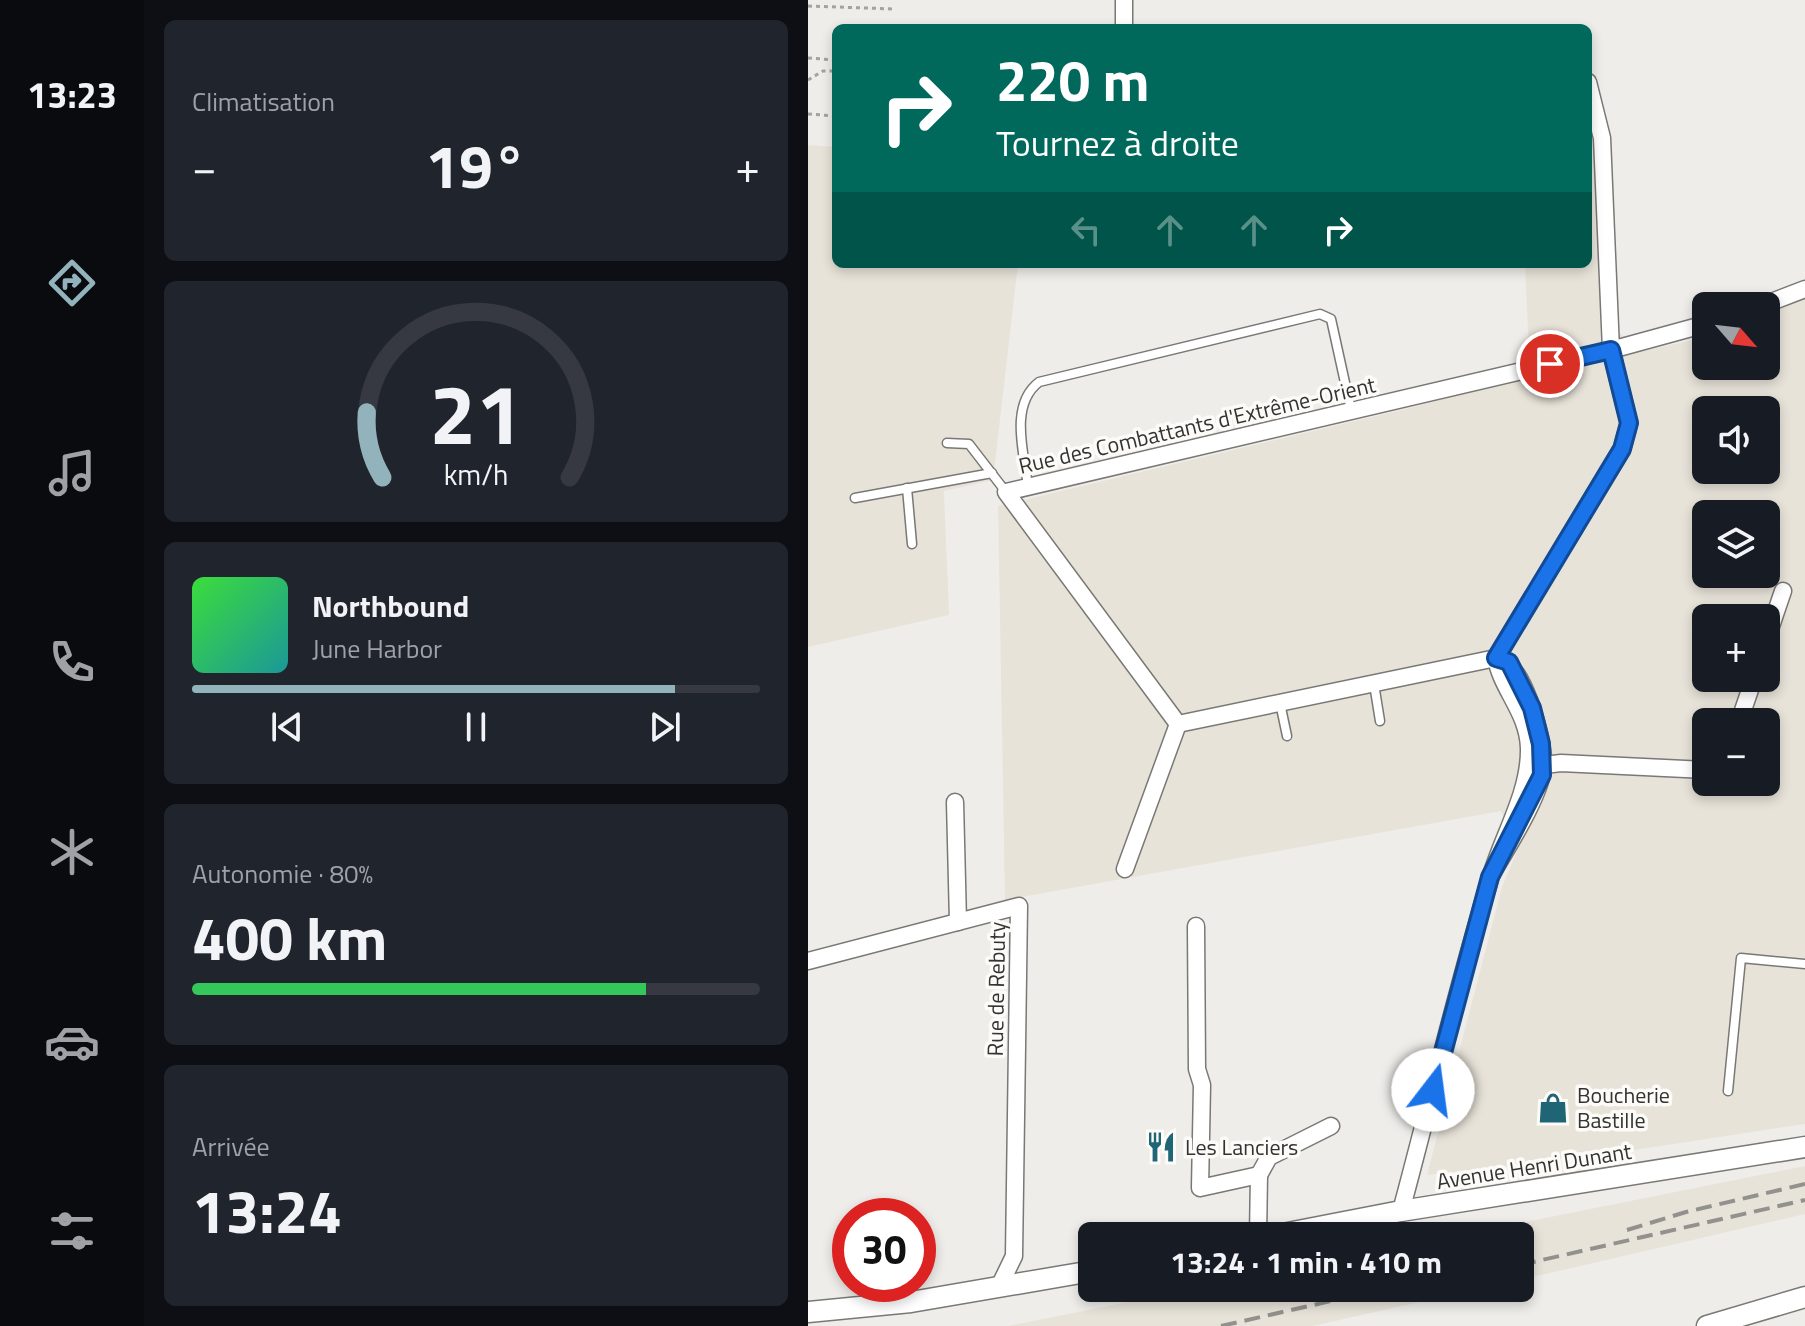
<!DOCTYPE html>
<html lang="fr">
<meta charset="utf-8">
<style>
body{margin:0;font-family:"Titillium Web",sans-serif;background:#20242c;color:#f1f3f6;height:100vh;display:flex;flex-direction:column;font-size:30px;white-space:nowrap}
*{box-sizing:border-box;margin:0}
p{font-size:26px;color:#9ea1a6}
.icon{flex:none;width:44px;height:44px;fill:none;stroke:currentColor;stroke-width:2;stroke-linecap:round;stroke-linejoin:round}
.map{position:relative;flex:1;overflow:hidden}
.drawer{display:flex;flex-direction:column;gap:20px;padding:20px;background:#0d0f14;width:664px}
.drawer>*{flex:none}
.hud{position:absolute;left:24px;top:24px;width:760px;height:244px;border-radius:12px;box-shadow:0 4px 12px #0003;background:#00695c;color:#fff;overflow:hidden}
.needle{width:52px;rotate:118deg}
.controls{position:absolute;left:884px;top:292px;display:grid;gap:16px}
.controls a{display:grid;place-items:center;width:88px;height:88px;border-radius:12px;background:#171b24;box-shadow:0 4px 12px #0003;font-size:40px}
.speed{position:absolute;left:24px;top:1198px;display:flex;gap:16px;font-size:40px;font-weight:700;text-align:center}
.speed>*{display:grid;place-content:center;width:104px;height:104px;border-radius:50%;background:#171b24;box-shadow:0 4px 12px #0003;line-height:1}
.speed .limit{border:12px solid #d22;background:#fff;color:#111}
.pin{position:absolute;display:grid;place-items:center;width:68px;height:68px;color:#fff;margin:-34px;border:4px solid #fff;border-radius:50%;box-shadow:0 2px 8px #0007}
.me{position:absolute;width:88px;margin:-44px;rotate:15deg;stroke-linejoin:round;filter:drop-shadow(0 0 6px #0008)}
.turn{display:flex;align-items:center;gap:28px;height:168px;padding:0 32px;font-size:36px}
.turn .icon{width:104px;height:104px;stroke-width:2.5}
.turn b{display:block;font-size:56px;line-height:68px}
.lanes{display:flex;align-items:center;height:76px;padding:0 32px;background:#0003;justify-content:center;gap:40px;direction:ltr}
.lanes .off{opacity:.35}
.big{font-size:60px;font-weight:700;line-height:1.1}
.drawer .tile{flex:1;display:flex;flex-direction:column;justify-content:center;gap:12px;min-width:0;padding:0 28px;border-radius:12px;background:#20242c}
.drawer .dial{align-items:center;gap:0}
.dial svg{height:208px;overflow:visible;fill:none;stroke:#363941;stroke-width:7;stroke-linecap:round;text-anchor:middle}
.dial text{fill:#f1f3f6;stroke:none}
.song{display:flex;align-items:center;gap:24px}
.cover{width:96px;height:96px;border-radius:12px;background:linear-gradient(135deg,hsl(120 70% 55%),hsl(180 70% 35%))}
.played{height:8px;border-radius:4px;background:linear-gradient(90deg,#93b3bc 85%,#363941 85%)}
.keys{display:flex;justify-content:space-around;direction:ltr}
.heat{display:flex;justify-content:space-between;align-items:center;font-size:44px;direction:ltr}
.charge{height:12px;border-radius:6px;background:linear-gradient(90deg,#34c759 80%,#363941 0)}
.trip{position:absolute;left:270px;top:1222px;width:456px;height:80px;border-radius:12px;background:#171b24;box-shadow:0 4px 12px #0003;font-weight:700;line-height:80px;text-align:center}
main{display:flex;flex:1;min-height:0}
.menu{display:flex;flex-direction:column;width:144px;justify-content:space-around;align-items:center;background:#090b0e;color:#9ea1a6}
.menu .icon{width:56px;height:56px}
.menu .on{color:#93b3bc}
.menu b{font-size:36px;color:#f1f3f6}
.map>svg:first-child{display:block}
</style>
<main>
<nav class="menu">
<b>13:23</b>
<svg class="icon on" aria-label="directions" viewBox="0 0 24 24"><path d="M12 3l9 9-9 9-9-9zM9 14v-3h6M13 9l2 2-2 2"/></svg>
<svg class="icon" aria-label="music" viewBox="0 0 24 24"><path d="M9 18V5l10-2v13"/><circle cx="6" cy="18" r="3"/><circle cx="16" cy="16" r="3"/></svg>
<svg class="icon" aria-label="phone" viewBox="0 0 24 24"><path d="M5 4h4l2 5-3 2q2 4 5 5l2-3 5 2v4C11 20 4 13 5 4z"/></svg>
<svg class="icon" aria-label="climate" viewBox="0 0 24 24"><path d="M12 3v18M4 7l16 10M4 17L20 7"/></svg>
<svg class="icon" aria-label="car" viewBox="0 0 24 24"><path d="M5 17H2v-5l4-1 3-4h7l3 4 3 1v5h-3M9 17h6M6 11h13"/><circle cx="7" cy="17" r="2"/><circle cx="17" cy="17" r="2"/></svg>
<svg class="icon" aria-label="filters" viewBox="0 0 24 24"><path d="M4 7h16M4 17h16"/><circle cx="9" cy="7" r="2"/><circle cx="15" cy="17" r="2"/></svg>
</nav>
<section class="drawer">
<div class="tile"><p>Climatisation</p>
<div class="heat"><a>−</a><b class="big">19°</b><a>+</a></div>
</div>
<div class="tile dial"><svg viewBox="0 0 100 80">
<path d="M14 69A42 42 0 1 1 86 69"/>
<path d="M14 69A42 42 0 0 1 8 44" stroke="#93b3bc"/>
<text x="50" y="56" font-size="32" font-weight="700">21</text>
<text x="50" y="72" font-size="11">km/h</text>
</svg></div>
<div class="tile">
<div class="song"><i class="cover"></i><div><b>Northbound</b><p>June Harbor</p></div></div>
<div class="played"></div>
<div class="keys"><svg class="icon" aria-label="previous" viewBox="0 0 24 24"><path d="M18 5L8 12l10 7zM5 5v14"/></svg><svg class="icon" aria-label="pause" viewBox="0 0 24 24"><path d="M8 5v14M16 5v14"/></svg><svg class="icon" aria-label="next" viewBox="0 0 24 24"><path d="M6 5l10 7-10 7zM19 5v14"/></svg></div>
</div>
<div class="tile"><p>Autonomie · 80%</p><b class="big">400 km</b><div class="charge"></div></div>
<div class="tile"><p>Arrivée</p><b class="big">13:24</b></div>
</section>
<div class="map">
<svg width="997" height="1326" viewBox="0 0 997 1326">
<rect width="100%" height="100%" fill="#efedea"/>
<!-- built -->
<g fill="#e8e3d9" fill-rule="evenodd">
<path d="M794 138 804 328 836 351 898 337V366H958V320L974 307 997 299V1124L807 1153 619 1175 694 887 710 849 693 811 197 900 190 506 606 407 722 375 717 264H780V140ZM898 410H958V470H898ZM898 514H958V574H898ZM898 618H958V678H898ZM898 722H958V782H898Z"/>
<path d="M0 145 28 147V264H210L185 480 136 491 141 615 0 647Z"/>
<path d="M997 1166V1214L712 1280V1236H647Z"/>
<path d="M389 1288H674L505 1326H200Z"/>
</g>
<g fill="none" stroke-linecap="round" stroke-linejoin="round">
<!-- service casing -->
<g stroke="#797875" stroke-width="11">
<g id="service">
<path d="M139 443 161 444 198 492"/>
<path d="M220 486C216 453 201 405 231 382L512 314 523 319 543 410"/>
<path d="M99 488 104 544"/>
<path d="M47 498 184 473"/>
<path d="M566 684 572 721"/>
<path d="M472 703 479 736"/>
<path d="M920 1091 933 958 997 964"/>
</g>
</g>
<!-- minor casing -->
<g stroke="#797875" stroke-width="19">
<g id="minor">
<path d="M316 28V0"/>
<path d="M780 82 794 138 803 350 898 324"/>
<path d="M953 306 997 289"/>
<path d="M803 350 821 423 814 449 688 658 370 724 198 492Z"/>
<path d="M958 641 975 591"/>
<path d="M931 722 946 678"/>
<path d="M728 766 753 763 898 770"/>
<path d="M147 802 150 922"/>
<path d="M317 869 370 724"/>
<path d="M388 926 389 1069 394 1085 392 1188 451 1175 450 1236"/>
<path d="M0 961 211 906 206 1256 191 1287"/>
<path d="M451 1175 461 1157 523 1126"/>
<path d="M593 1211C623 1100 649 986 683 876 695 835 722 792 721 748 720 712 693 689 688 658 707 665 714 682 721 700 728 720 736 745 735 766 734 794 697 851 682 877"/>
</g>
</g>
<!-- tertiary casing -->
<g stroke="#797875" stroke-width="23">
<g id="tertiary">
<path d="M464 1236 593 1211 997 1147"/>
<path d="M0 1312 103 1302 284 1271"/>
<path d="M899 1326 997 1297"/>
</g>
</g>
<!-- path -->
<g stroke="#a3a29f" stroke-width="3" stroke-dasharray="4 4" stroke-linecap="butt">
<path d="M0 6 86 9"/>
<path d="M0 58 28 60"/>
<path d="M0 80 15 71H28"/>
<path d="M0 114 28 116"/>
</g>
<!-- service -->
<use href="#service" stroke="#fff" stroke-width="8"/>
<!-- minor -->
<use href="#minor" stroke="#fff" stroke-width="16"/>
<!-- tertiary -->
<use href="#tertiary" stroke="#fff" stroke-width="20"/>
<!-- rail -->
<g stroke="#92918e" stroke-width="4" stroke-dasharray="16 8" stroke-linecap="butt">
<path d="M819 1230 878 1212 997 1184"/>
<path d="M712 1265 997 1200"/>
<path d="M570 1298 613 1288"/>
<path d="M413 1326 580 1288"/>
</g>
</g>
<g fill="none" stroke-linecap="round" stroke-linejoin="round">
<!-- route casing -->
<g stroke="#114b97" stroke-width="20">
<path id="route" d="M625 1090 682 877 734 775 733 744 724 708 701 662 688 658 814 449 821 423 803 350 742 364"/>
</g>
<!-- route -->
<use href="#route" stroke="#1a73e8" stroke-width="14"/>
</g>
<!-- icons -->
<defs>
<g id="shop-bare" transform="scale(2.4)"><path d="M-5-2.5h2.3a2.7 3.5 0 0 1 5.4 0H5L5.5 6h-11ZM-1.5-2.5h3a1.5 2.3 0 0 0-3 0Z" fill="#206576" stroke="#fcfbf8" stroke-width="2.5" paint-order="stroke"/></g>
<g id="restaurant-bare" transform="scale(2.4)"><path d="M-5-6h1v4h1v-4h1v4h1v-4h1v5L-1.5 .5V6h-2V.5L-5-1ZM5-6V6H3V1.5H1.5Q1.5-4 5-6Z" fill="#206576" stroke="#fcfbf8" stroke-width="2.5" paint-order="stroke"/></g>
</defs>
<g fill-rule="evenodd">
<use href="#shop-bare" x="745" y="1108"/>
<use href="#restaurant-bare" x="353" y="1147"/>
</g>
<g text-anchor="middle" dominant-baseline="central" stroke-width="7" stroke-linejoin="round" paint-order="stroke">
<!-- street labels -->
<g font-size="22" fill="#333331" stroke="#fcfbf8">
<text transform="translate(389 425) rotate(-13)">Rue des Combattants d'Extrême-Orient</text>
<text transform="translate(188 989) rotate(-89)">Rue de Rebuty</text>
<text transform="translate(726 1166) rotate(-9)">Avenue Henri Dunant</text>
</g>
<!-- poi labels -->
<g font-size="22" fill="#333331" stroke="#fcfbf8" text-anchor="start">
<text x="769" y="1095">Boucherie<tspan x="769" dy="25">Bastille</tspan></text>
<text x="377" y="1147">Les Lanciers</text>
</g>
</g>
</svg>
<div class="controls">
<a><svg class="needle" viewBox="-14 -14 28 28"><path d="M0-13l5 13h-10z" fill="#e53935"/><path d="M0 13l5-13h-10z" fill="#9ea1a6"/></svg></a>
<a><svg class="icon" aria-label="sound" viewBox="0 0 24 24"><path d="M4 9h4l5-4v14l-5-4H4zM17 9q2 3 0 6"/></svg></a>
<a><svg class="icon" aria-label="layers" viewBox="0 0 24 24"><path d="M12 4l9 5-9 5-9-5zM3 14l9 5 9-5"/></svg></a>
<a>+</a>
<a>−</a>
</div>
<div class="speed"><div class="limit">30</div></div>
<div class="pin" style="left:742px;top:364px;background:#d93025"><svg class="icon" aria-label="arrive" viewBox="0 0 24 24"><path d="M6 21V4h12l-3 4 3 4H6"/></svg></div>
<svg class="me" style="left:625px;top:1090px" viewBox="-20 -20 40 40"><circle r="19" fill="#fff"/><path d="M0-13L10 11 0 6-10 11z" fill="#1a73e8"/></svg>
<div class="trip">13:24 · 1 min · 410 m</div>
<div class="hud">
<div class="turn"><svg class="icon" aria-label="right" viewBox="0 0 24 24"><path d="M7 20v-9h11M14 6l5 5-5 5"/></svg><div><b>220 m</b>Tournez à droite</div></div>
<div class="lanes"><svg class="icon off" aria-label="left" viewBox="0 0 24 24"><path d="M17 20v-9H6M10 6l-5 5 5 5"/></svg><svg class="icon off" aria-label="ahead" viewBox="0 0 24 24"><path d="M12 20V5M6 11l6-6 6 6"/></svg><svg class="icon off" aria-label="ahead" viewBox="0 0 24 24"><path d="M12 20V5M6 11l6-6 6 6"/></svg><svg class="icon" aria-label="right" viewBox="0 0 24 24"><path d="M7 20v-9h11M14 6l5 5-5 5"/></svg></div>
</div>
</div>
</main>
